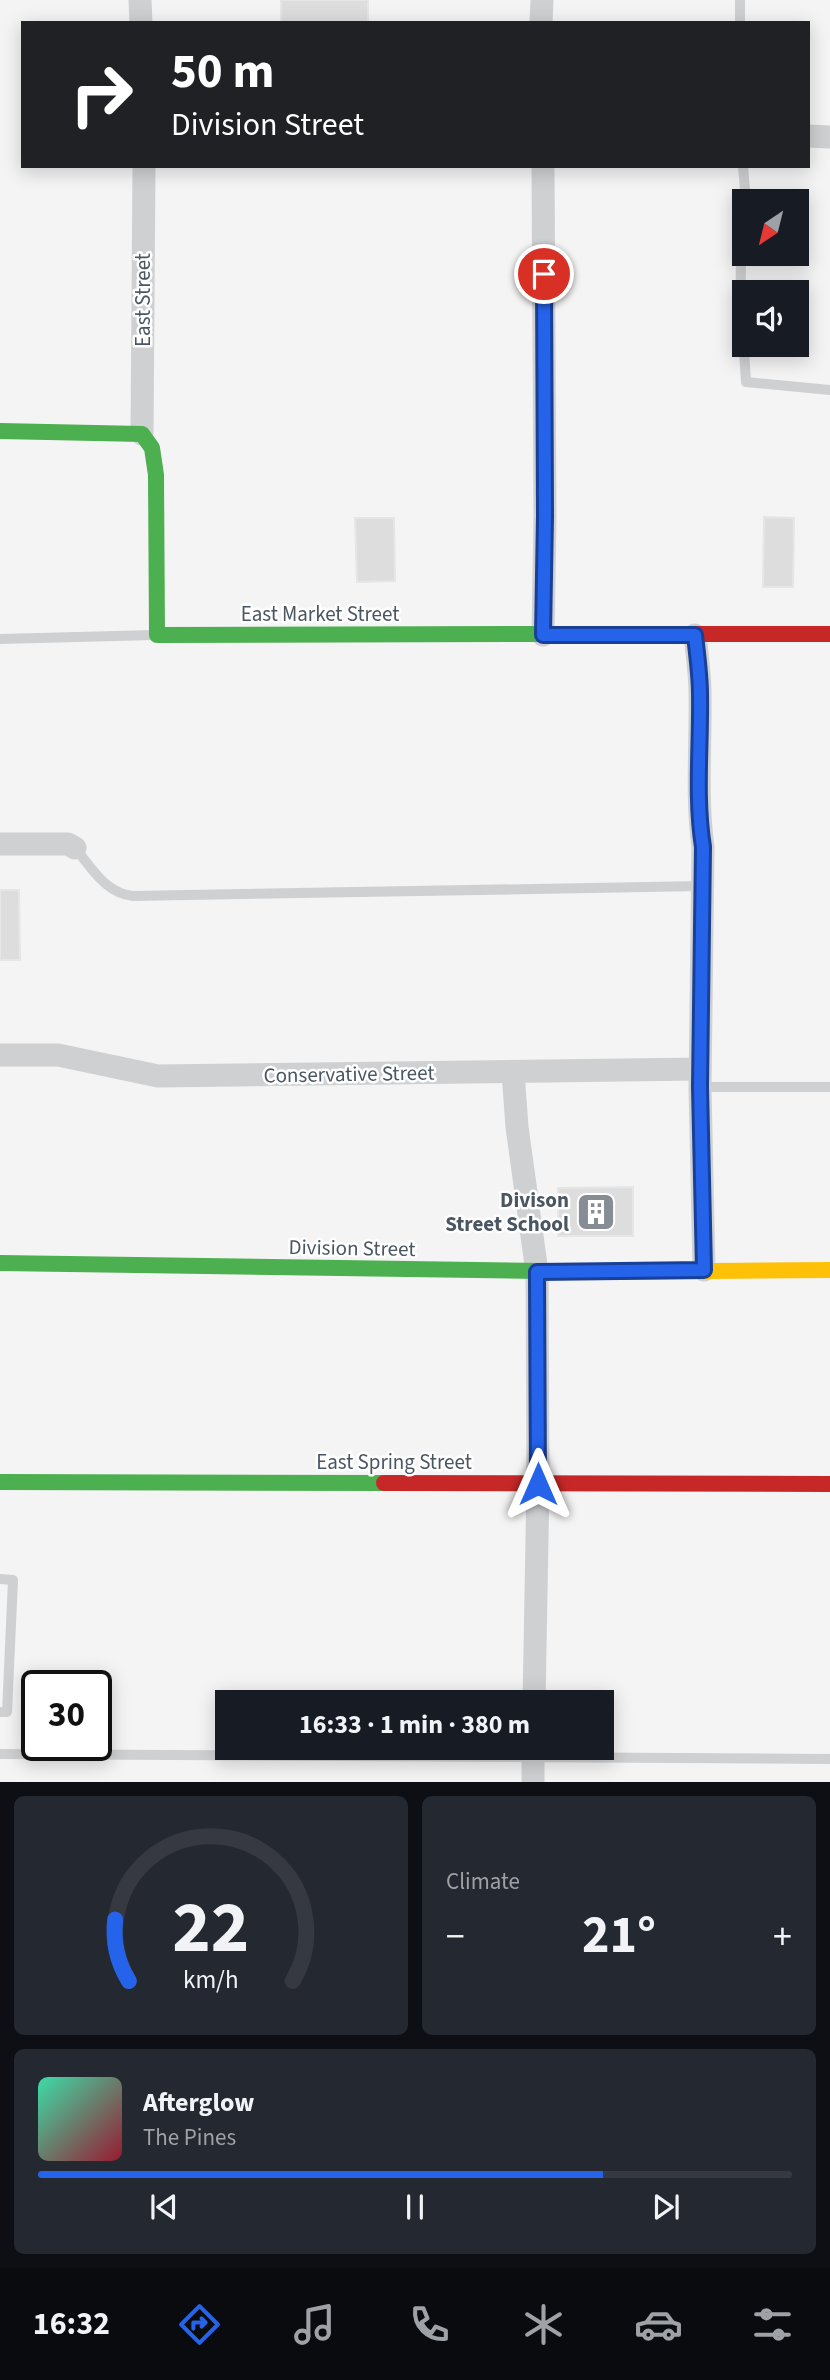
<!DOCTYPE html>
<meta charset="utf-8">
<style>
body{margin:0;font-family:"Source Sans 3",sans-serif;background:#242831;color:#f1f3f6;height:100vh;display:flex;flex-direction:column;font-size:26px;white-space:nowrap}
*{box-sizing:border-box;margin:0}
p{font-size:23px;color:#9ea1a6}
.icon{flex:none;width:38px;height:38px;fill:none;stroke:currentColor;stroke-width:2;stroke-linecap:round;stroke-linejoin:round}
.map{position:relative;height:1782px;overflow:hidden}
.sheet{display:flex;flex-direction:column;gap:14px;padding:14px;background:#0d0f14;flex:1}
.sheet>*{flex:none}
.banner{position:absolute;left:21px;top:21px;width:789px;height:147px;border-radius:0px;box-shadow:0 4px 18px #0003;background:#202124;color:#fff;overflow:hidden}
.needle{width:46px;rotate:215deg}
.fabs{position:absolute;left:732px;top:189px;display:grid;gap:14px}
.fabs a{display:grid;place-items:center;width:77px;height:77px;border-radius:0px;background:#171b24;box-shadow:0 4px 18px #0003;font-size:35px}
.speed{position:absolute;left:21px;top:1670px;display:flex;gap:14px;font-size:35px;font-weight:700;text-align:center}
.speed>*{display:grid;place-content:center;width:91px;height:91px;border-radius:50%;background:#171b24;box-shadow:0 4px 18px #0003;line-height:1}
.speed .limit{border:4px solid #111;border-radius:10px;background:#fff;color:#111}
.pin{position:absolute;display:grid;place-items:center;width:60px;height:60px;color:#fff;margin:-30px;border:4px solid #fff;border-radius:50%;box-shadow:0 2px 7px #0007}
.me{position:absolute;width:77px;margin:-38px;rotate:0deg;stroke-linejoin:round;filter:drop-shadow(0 0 5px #0008)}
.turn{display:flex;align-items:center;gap:24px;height:147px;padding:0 35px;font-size:32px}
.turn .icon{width:91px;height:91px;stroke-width:2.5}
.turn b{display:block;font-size:49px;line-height:60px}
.big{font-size:52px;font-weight:700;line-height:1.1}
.sheet .widget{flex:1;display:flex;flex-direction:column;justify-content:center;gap:10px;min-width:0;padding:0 24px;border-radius:10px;background:#242831}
.sheet .dial{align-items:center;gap:0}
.dial svg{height:182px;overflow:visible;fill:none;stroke:#363941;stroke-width:7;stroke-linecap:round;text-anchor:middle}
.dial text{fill:#f1f3f6;stroke:none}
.song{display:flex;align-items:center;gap:21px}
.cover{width:84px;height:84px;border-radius:10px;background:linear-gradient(135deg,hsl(160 70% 55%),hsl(350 70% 35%))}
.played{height:7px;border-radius:4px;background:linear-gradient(90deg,#2563eb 75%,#363941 75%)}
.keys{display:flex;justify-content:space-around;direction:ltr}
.heat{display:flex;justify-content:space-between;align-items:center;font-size:38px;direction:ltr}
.sheet .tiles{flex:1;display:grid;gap:14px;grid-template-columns:1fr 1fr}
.widget:last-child{grid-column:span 2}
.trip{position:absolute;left:215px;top:1690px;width:399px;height:70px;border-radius:0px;background:#171b24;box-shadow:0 4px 18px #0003;font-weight:700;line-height:70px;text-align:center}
.tabs{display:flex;height:112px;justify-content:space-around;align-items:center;background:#090b0e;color:#9ea1a6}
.tabs .icon{width:49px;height:49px}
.tabs .current{color:#2563eb}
.tabs b{font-size:32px;color:#f1f3f6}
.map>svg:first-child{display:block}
</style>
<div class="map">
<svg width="830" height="1782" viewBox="0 0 830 1782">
<rect width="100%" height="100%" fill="#f4f4f4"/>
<!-- building -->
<g fill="#ddddde" stroke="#e5e6e7" stroke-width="2">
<rect x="281" y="0" width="87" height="23"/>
<path d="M764 517 794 518 793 587H763Z"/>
<path d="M355 518H394L395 581 357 582Z"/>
<path d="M0 890H19L20 960H0Z"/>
<path d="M633 1187V1236H558V1188Z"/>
</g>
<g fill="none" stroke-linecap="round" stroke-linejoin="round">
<!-- lane -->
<g stroke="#ced0d2" stroke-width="10">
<path d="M740 0V23"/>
<path d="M743 166 746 201"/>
<path d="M744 225C737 276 743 330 746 382L830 390"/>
<path d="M0 639 154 635"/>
<path d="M75 848C92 868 105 893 133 896L702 886"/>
<path d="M700 1087H830"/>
<path d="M0 1579 13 1580 7 1712H0"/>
<path d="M0 1754 830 1759"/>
</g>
<!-- street -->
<g stroke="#ced0d2" stroke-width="23">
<path d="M140 0 141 23"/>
<path d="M541 23 542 0"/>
<path d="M808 136 830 137"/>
<path d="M142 434 144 166"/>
<path d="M543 635 545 516 543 166"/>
<path d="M695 635C697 654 700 675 700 694 701 745 696 796 703 847L700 1087 704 1270"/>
<path d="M0 844H68L75 848"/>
<path d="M0 1055H58L158 1076 700 1069"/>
<path d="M513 1072 517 1127 537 1272 538 1484 534 1703"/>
<path d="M533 1782V1748"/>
</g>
<!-- fast -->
<g stroke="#4caf50" stroke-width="16">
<path d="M0 431 142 434 152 448 156 475 157 635 543 634"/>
<path d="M0 1263 610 1272"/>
<path d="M0 1482 384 1483"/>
</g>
<!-- slow -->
<path stroke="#ffc107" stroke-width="16" d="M610 1272 830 1270"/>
<!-- jam -->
<g stroke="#c62828" stroke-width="16">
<path d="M543 634H830"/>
<path d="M384 1483 830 1484"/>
</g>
</g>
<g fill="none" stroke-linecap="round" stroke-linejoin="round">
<!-- route casing -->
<g stroke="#184099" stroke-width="18">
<path id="route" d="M538 1484 537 1272 704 1270 700 1087 703 847C695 796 701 745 700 694 700 675 697 654 695 635H543L545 516 544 274"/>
</g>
<!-- route -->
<use href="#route" stroke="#2563eb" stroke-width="12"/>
</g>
<!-- icons -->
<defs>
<g id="building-square" transform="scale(2.0125)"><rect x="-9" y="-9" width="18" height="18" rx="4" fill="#868d94" stroke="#fff"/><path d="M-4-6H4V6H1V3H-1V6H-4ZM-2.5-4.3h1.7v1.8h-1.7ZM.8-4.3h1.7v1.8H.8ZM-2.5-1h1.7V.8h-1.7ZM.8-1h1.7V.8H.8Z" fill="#fff"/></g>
</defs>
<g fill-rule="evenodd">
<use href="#building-square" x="596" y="1212"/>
</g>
<g text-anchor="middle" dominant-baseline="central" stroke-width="5" stroke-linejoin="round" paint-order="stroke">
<!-- street labels -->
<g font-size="21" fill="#4a5661" stroke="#fff">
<text transform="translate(143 300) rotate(-90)">East Street</text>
<text x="320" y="614">East Market Street</text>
<text transform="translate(349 1074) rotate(-1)">Conservative Street</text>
<text transform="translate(352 1248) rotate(1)">Division Street</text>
<text x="394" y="1462">East Spring Street</text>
</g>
<!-- poi labels -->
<g font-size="21" font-weight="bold" fill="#4a5661" stroke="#fff" text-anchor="end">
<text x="569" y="1200">Divison<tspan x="569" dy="24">Street School</tspan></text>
</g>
</g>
</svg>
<div class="fabs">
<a><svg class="needle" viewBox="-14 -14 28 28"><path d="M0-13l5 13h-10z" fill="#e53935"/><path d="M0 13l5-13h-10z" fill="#9ea1a6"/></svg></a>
<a><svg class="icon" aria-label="sound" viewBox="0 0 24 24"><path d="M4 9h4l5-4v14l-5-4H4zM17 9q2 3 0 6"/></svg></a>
</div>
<div class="speed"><div class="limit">30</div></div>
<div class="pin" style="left:544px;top:274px;background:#d93025"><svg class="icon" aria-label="arrive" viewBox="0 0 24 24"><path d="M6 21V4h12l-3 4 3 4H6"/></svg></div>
<svg class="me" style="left:538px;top:1484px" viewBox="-20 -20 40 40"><path d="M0-17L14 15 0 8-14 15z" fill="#2563eb" stroke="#fff" stroke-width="4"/></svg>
<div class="trip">16:33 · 1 min · 380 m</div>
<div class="banner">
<div class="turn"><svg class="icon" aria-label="right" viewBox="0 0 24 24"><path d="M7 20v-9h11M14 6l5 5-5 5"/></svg><div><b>50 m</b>Division Street</div></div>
</div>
</div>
<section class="sheet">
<div class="tiles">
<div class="widget dial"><svg viewBox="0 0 100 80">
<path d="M14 69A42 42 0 1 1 86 69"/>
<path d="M14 69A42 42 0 0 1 8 42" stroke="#2563eb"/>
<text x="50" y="56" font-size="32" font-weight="700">22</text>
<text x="50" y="72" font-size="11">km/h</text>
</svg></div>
<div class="widget"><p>Climate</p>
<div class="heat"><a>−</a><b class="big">21°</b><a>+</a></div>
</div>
<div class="widget">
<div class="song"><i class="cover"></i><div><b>Afterglow</b><p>The Pines</p></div></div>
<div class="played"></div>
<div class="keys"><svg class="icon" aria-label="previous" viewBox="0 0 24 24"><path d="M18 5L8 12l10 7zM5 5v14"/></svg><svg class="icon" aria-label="pause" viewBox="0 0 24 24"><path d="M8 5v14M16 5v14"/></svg><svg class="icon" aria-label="next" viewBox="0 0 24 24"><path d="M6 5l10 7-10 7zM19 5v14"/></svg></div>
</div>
</div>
</section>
<nav class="tabs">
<b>16:32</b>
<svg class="icon current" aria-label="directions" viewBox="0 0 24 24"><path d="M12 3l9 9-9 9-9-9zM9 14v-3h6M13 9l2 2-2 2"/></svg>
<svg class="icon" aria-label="music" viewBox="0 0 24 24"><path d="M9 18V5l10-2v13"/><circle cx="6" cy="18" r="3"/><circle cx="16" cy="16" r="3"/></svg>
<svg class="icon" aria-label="phone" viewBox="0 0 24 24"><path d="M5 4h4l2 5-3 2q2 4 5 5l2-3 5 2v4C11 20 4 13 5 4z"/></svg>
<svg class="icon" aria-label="climate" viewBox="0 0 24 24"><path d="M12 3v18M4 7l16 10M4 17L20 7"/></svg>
<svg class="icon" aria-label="car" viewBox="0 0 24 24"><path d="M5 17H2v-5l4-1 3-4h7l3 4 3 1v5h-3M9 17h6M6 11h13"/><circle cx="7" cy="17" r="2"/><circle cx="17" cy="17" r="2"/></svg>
<svg class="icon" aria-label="filters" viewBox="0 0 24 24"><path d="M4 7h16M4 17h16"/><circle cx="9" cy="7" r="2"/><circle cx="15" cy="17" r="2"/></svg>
</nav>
